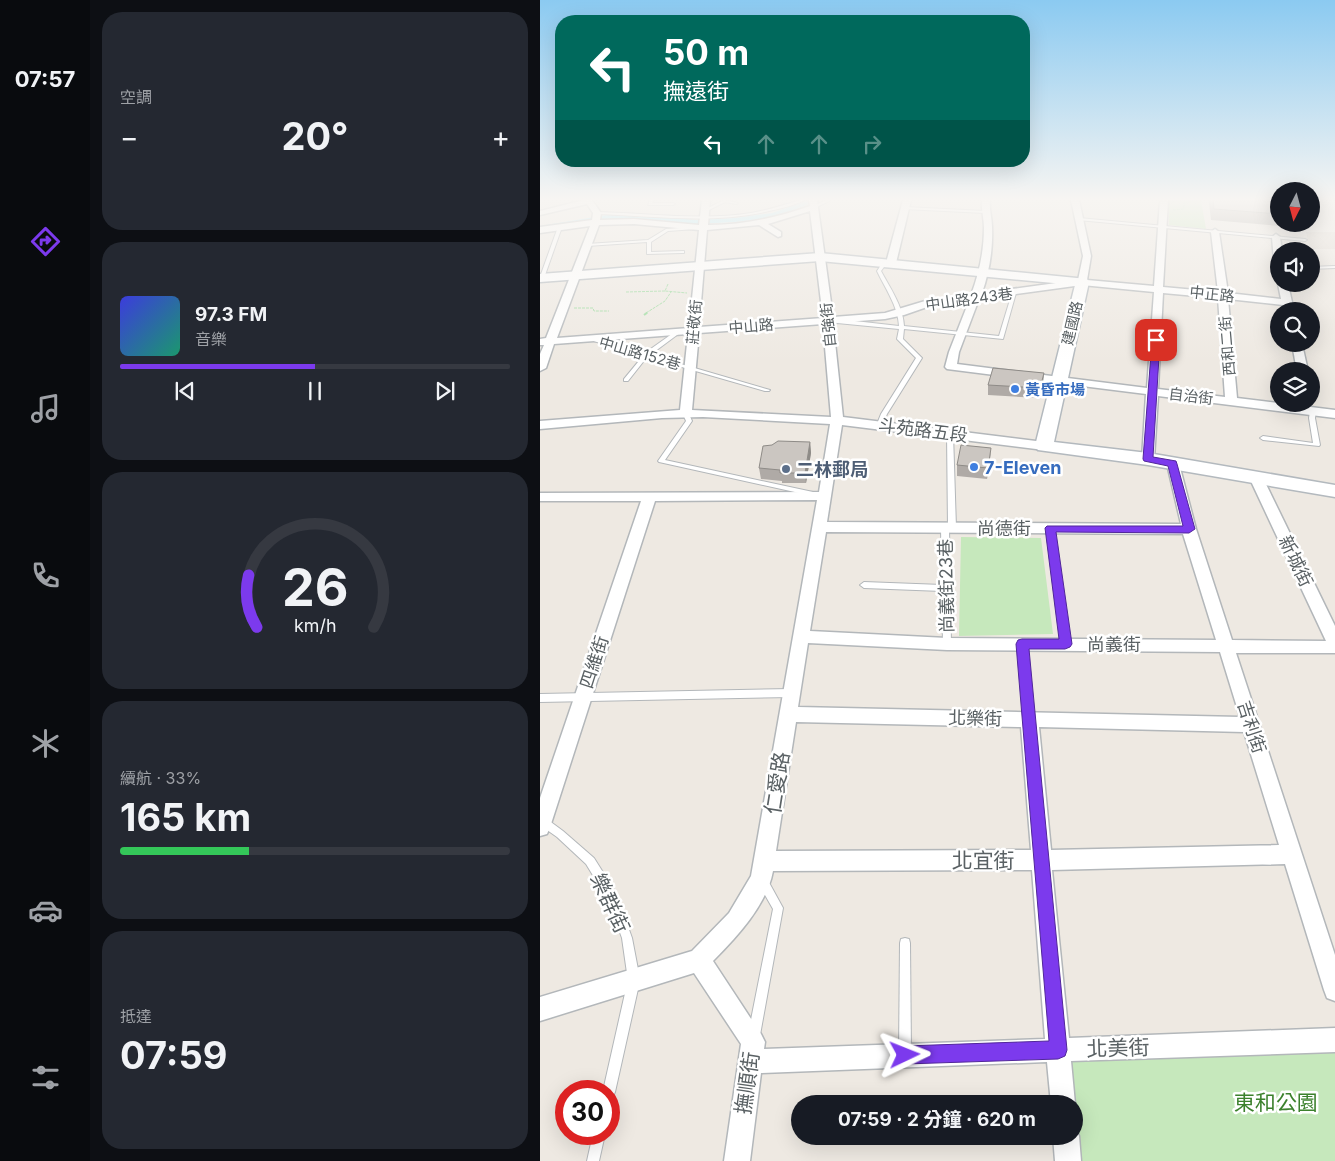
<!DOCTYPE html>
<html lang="zh-TW">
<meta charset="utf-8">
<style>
body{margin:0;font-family:Inter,"Noto Sans TC",sans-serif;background:#242831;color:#f1f3f6;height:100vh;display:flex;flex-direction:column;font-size:19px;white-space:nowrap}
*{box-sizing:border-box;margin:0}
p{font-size:16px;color:#9ea1a6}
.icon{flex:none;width:28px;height:28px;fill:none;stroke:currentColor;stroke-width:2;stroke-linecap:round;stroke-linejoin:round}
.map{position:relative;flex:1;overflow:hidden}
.side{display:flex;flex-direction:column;gap:12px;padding:12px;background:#0d0f14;width:450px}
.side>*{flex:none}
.top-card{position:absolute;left:15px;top:15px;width:475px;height:152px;border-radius:20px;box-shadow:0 5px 20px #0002;background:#00695c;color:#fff;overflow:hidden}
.needle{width:32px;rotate:186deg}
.fabs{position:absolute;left:730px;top:182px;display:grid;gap:10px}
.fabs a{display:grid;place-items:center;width:50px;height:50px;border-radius:50%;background:#171b24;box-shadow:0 5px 20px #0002;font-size:25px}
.speed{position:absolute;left:15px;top:1080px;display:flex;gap:10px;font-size:25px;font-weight:700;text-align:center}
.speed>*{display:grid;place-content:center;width:65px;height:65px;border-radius:50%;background:#171b24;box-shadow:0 5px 20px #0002;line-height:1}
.speed .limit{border:8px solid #d22;background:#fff;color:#111}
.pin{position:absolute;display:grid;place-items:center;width:42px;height:42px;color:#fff;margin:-21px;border-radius:10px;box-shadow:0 2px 8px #0006}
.me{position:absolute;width:55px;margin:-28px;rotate:88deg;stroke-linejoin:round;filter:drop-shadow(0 0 4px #0008)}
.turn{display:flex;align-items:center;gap:18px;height:105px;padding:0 25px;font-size:22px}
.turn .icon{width:65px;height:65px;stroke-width:2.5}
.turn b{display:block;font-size:35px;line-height:42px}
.lanes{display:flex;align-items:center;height:48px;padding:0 25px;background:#0003;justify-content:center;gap:25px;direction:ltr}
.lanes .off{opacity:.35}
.big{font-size:38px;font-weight:700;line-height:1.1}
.side .tile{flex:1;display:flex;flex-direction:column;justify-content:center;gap:8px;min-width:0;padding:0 18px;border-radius:20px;background:#242831}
.side .dial{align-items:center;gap:0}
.dial svg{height:130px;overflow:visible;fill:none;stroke:#363941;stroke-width:7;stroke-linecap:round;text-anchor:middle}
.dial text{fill:#f1f3f6;stroke:none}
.song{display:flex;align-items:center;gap:15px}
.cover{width:60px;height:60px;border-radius:8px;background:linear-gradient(135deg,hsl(240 70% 55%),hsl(160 70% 35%))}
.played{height:5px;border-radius:2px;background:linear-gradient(90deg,#7c3aed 50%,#363941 50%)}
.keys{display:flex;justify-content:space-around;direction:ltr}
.heat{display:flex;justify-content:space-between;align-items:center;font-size:28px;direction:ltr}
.charge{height:8px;border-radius:4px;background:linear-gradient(90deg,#34c759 33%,#363941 0)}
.trip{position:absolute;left:251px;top:1095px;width:292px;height:50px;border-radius:25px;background:#171b24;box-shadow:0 5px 20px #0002;font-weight:700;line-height:50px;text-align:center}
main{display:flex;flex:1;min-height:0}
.tabs{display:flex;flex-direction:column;width:90px;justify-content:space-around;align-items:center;background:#090b0e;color:#9ea1a6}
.tabs .icon{width:35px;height:35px}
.tabs .on{color:#7c3aed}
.tabs b{font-size:22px;color:#f1f3f6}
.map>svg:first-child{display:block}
</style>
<main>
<nav class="tabs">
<b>07:57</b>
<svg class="icon on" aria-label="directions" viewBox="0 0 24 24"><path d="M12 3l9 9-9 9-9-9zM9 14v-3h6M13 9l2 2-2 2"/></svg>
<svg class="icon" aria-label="music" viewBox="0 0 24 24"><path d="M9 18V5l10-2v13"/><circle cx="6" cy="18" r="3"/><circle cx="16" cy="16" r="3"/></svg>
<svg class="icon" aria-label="phone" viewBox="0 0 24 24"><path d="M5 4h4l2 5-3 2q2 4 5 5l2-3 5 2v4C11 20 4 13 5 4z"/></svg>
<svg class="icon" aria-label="climate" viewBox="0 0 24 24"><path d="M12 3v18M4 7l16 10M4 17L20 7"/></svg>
<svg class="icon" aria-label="car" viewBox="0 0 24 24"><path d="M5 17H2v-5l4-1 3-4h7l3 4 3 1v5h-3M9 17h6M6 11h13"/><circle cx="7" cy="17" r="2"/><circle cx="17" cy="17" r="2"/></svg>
<svg class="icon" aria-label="filters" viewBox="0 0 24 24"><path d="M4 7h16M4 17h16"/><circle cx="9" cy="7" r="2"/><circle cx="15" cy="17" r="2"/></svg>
</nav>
<section class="side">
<div class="tile"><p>空調</p>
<div class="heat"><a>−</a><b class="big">20°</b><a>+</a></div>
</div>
<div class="tile">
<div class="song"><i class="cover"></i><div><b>97.3 FM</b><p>音樂</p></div></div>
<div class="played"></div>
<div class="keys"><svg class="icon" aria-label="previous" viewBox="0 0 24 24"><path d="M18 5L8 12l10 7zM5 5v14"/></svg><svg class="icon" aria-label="pause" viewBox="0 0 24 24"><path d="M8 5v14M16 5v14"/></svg><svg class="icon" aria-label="next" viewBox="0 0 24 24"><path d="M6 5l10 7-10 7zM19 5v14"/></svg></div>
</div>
<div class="tile dial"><svg viewBox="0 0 100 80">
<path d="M14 69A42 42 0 1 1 86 69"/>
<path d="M14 69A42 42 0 0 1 9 37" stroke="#7c3aed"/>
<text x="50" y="56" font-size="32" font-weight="700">26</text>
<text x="50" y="72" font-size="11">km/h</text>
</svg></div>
<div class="tile"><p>續航 · 33%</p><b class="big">165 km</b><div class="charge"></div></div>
<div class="tile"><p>抵達</p><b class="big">07:59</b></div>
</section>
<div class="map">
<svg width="795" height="1161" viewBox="0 0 795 1161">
<rect width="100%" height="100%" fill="#eee9e2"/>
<!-- education -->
<path fill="#e1dad2" d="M766 232H795V249H770Z"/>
<!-- green -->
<g fill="#c6e8bc">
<path d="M629 200H725L718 204 661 200 666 229 629 225Z"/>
<path d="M421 537 501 538 513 634 419 636Z"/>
<path d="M795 1040V1161H528L535 1136V1104H523L518 1050Z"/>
</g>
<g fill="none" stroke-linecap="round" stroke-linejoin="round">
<!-- canal -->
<path fill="#a1ebff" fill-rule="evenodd" d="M269 200H279L236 217 195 222 155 224 119 220 67 219 0 230V226L67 215 119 216 155 220 195 218 232 213Z"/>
<!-- service casing -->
<g stroke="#b3b7ba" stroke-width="2">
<g id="service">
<path d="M110 200H114L112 203H133L135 204 133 205H108Z"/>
<path d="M184 200 198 203 196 204 185 202 165 212 162 211Z"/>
<path d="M260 200H265C253 206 238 209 225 212 170 224 113 216 57 214L55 213 57 212C108 213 161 221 211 213 228 210 244 205 260 200Z"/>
<path d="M286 200H291L275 208 272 207Z"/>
<path d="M365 207 445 211 447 212 445 213 364 209V207Z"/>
<path d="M539 218 765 239 767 240 765 241 538 220V218Z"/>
<path d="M20 226 22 227 4 278 0 279V277L18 227Z"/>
<path d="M154 227 156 228 155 229 128 231 111 242V252L144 251V253H142L107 254V242L47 246 45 245 47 244 108 240 126 229Z"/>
<path d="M343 262 347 263 341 271C350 288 363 306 364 326L459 336 472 293 474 292 476 293 463 339 364 329 363 339 382 358 347 414 343 424 340 426 337 424 341 414 376 358 357 339 359 329 297 323 294 321 297 319 359 326C358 306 345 288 337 271Z"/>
<path d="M795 266V268L771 269V267Z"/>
<path d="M136 331 141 332 110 355 230 390 229 391H225L107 357 88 381H84V379L103 356 47 339 50 337 105 353Z"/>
<path d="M773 409 776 411 775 418 780 445 779 446 723 440 720 438 723 436 773 443 769 418 770 411Z"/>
<path d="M146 412 149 414 152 421 125 460 273 492 276 494 273 496 119 462 118 461 146 421 143 414Z"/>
<path d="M410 431 413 433 416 528 412 530 409 528 411 644 410 646H404L403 644 402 591 324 588 320 585 324 582 402 585 401 528 405 526 408 528 407 433Z"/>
<path d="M508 526H512L514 528 529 644 528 646H522L521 644 506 528Z"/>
<path d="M482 641 485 642 486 644 493 720 492 723 489 724 486 723 485 720 478 644 479 642Z"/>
<path d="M252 689 255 691 256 693 255 695 252 697 0 702V694Z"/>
<path d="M0 814 23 831 54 858 76 893 92 938 100 980 75 1092 73 1096 69 1098V1091H63L88 980 82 938 68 900 46 864 17 837 0 825Z"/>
<path d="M222 876 226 877 243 908 220 1035 218 1039 214 1041 210 1039 208 1035 233 909 217 881 218 877Z"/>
<path d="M365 938 369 939 370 943 371 1053 369 1057 365 1059 361 1057 359 1053 360 943 361 939Z"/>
<path d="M53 1134H65L59 1161H47Z"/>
</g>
</g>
<!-- minor casing -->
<g stroke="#b3b7ba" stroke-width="3">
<g id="minor">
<path d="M44 200H52L61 213 60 220 94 219 159 225 162 200H170L168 225C203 225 236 218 270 206L269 200H277L293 317 345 313 385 301 431 295C439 274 444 250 444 228 444 218 441 210 442 200H450C449 210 452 218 452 227 453 249 449 273 442 293L538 280 543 256 531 200H539L551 256 547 280 614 286 620 200H628L623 287 678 292 671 232 675 229 679 232 688 293 741 299 738 284H748L754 311H744L743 305 688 299 697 398 795 410V418L618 396 614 459 608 463 602 459 606 394 407 369 405 367 409 352 429 301 387 307 364 315 345 319 293 323 303 417 504 442 510 446 504 450 302 425 287 522 641 524 627 464 633 460 639 464 656 529 692 640 786 641 710 479 712 476H722L795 626V653H696L795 955V1001L787 998 784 990 745 864 512 870 529 1038 795 1028V1052L531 1061 535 1104V1105L511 1104 507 1062 221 1073 210 1161H184L201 1044 154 973 0 1021V997L152 951 189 913 211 876 277 500 115 501 10 827 7 834 0 836V798L101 501H0V493L279 492 290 424 163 417 122 418 0 429V421L140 410 148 334 14 344 6 368 0 371V354L4 345H0V339L6 338 50 226 0 233V227L52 220 53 213 47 204 0 215V211ZM270 211 283 318 159 327 167 230 219 225 238 237 241 236V232L228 224ZM94 224 159 230 149 328 17 338 59 225ZM542 285 614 292 607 388 417 364 419 352 439 299ZM623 293 678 298 685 397 618 389ZM283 324 291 417 152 410 159 333ZM286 532 643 534 676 640 407 638 270 631ZM268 643 407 650 680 652 700 717 258 707ZM256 722 481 727 491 850 236 851ZM499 727 704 732 739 845 511 850ZM492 870 505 1039 224 1049 225 1042 221 1034 173 961C196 938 227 905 233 871Z"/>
<path d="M363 200H371L356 263 351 266 346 263Z"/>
<path d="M736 234 740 237 742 251H739V264L734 261 732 237Z"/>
<path d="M752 344H762L768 371H757Z"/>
<path d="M535 1127 539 1136 541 1161H515L513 1136H535Z"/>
</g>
</g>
<!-- secondary casing -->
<g stroke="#b3b9be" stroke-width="3">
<path id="secondary" d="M280 253 547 279 549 282 514 442 608 453 795 485V497L608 465 498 450 495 446 535 285 280 261 0 282V274Z"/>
</g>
<!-- path-far1 -->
<g stroke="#9edba0" stroke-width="1" stroke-dasharray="3 1" stroke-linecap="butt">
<path d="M632 202 638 200"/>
<path d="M633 210 644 209V203L655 200"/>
<path d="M128 284 125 291 147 293"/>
<path d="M86 292 125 291"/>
<path d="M34 308H53L54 311H69"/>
<path d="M106 313 125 301 131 292"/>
</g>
<!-- path -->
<path stroke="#9edba0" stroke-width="2" stroke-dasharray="4 2" stroke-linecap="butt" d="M104 315 108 312"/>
<!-- service -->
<use href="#service" fill="#fff" fill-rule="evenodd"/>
<!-- minor -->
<use href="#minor" fill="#fff" fill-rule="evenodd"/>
<!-- secondary -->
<use href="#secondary" fill="#fff" fill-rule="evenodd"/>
</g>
<!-- wall -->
<g fill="#afaaa6">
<path d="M670 200H739V224H741L740 226 671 220 669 203Z"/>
<path d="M503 384 499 398 448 395V385Z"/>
<path d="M270 442 271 453 266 483H242V481L221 479 219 468Z"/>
<path d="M450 459 447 479 417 476V465Z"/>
</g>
<!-- shaded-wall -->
<g fill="#8e8b87">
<path d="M504 373 503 384 499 398 500 388Z"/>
<path d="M270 442 271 453 266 483 265 473Z"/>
<path d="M451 448 450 459 447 479 448 468Z"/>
</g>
<!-- building -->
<g fill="#cbc6c1" stroke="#8e8b87">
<path d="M673 200H739V214L674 209Z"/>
<path d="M453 368 504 373 500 388 448 385Z"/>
<path d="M238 441 270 442 265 473H240V470L219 468 223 446 232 445Z"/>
<path d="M421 445 451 448 448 468 417 465Z"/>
</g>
<!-- sky -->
<linearGradient id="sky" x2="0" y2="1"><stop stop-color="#8bcaf1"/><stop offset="0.55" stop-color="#f7f5f2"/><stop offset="1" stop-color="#f7f5f2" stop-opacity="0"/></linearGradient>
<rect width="795" height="362" fill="url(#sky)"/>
<!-- route -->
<path fill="#7c3aed" stroke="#51269a" d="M616 337 620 340 613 457 636 461 637 464 655 529 649 533 516 532 532 644 530 647 525 649H489L527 1050 525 1056 518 1059 365 1064 358 1061 356 1055 358 1049 365 1046 509 1041 476 644 478 640 482 639H519L505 528 507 526H643L628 466 604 461 603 459 612 340Z"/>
<!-- markers -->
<g fill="#3f7fe0" stroke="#fff" stroke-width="2">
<circle cx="475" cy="389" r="5"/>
<circle cx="434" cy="467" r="5"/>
</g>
<circle fill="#5c6f8a" stroke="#fff" stroke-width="2" cx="246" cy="469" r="5"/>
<g text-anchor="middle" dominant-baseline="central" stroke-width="5" stroke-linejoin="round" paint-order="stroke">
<!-- far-street labels -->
<g font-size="15" fill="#5a6164" stroke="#fff">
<text transform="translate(672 294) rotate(6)">中正路</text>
<text transform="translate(429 299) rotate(-8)">中山路243巷</text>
<text transform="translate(154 322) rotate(-85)">莊敬街</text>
<text transform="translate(532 323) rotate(-77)">建國路</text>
<text transform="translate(288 325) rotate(-96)">自強街</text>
<text transform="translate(211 326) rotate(-5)">中山路</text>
<text transform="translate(687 346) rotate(-95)">西和二街</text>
<text transform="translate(100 353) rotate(16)">中山路152巷</text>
<text transform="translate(651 396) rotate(7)">自治街</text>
</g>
<!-- far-shop labels -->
<g font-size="15" font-weight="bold" fill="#366cbe" stroke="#fff" text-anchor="start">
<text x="485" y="389">黃昏市場</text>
</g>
<!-- street labels -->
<g font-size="18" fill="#5a6164" stroke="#fff">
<text transform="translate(383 430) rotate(7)">斗苑路五段</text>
<text x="464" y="528">尚德街</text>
<text transform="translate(756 561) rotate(64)">新城街</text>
<text transform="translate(406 586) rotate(-91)">尚義街23巷</text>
<text x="574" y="644">尚義街</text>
<text transform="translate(54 662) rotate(-72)">四維街</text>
<text transform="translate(435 718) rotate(1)">北樂街</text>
<text transform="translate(712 727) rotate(72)">吉利街</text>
</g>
<!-- shop labels -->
<g font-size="18" font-weight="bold" fill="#366cbe" stroke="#fff" text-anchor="start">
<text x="444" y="467">7-Eleven</text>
</g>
<!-- service labels -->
<g font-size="18" font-weight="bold" fill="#4e5e75" stroke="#fff" text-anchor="start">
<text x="256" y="469">二林郵局</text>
</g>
<!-- near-street labels -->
<g font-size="21" fill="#5a6164" stroke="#fff">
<text transform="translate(237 783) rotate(-81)">仁愛路</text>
<text x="443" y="860">北宜街</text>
<text transform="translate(70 903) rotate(65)">樂群街</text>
<text transform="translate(578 1048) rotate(-2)">北美街</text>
<text transform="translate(207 1083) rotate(-82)">撫順街</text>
</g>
<!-- near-park labels -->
<g font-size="21" fill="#3c812d" stroke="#fff">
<text x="736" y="1102">東和公園</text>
</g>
</g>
</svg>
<div class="fabs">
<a><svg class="needle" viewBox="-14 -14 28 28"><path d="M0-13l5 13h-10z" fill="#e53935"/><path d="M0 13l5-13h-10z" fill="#9ea1a6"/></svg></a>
<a><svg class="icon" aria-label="sound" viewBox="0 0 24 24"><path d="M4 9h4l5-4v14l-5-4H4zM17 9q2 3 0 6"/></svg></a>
<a><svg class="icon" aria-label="search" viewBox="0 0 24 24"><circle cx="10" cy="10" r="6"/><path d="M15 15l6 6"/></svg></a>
<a><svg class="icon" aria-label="layers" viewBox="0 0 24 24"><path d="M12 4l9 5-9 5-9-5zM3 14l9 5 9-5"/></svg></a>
</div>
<div class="speed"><div class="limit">30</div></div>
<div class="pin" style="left:616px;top:340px;background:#d93025"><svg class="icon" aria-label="arrive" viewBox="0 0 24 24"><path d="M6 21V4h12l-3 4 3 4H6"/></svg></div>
<svg class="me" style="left:365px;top:1055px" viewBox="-20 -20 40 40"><path d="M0-17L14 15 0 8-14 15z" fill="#7c3aed" stroke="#fff" stroke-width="4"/></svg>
<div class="trip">07:59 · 2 分鐘 · 620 m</div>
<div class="top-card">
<div class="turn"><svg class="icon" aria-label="left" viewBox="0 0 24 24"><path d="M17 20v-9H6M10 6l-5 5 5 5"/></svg><div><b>50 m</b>撫遠街</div></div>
<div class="lanes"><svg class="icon" aria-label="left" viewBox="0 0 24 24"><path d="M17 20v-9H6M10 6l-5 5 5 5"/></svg><svg class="icon off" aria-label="ahead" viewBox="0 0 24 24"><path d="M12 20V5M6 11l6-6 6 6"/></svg><svg class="icon off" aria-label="ahead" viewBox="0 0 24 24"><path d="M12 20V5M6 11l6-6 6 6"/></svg><svg class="icon off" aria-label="right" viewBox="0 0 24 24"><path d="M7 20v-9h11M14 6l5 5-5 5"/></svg></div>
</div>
</div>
</main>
